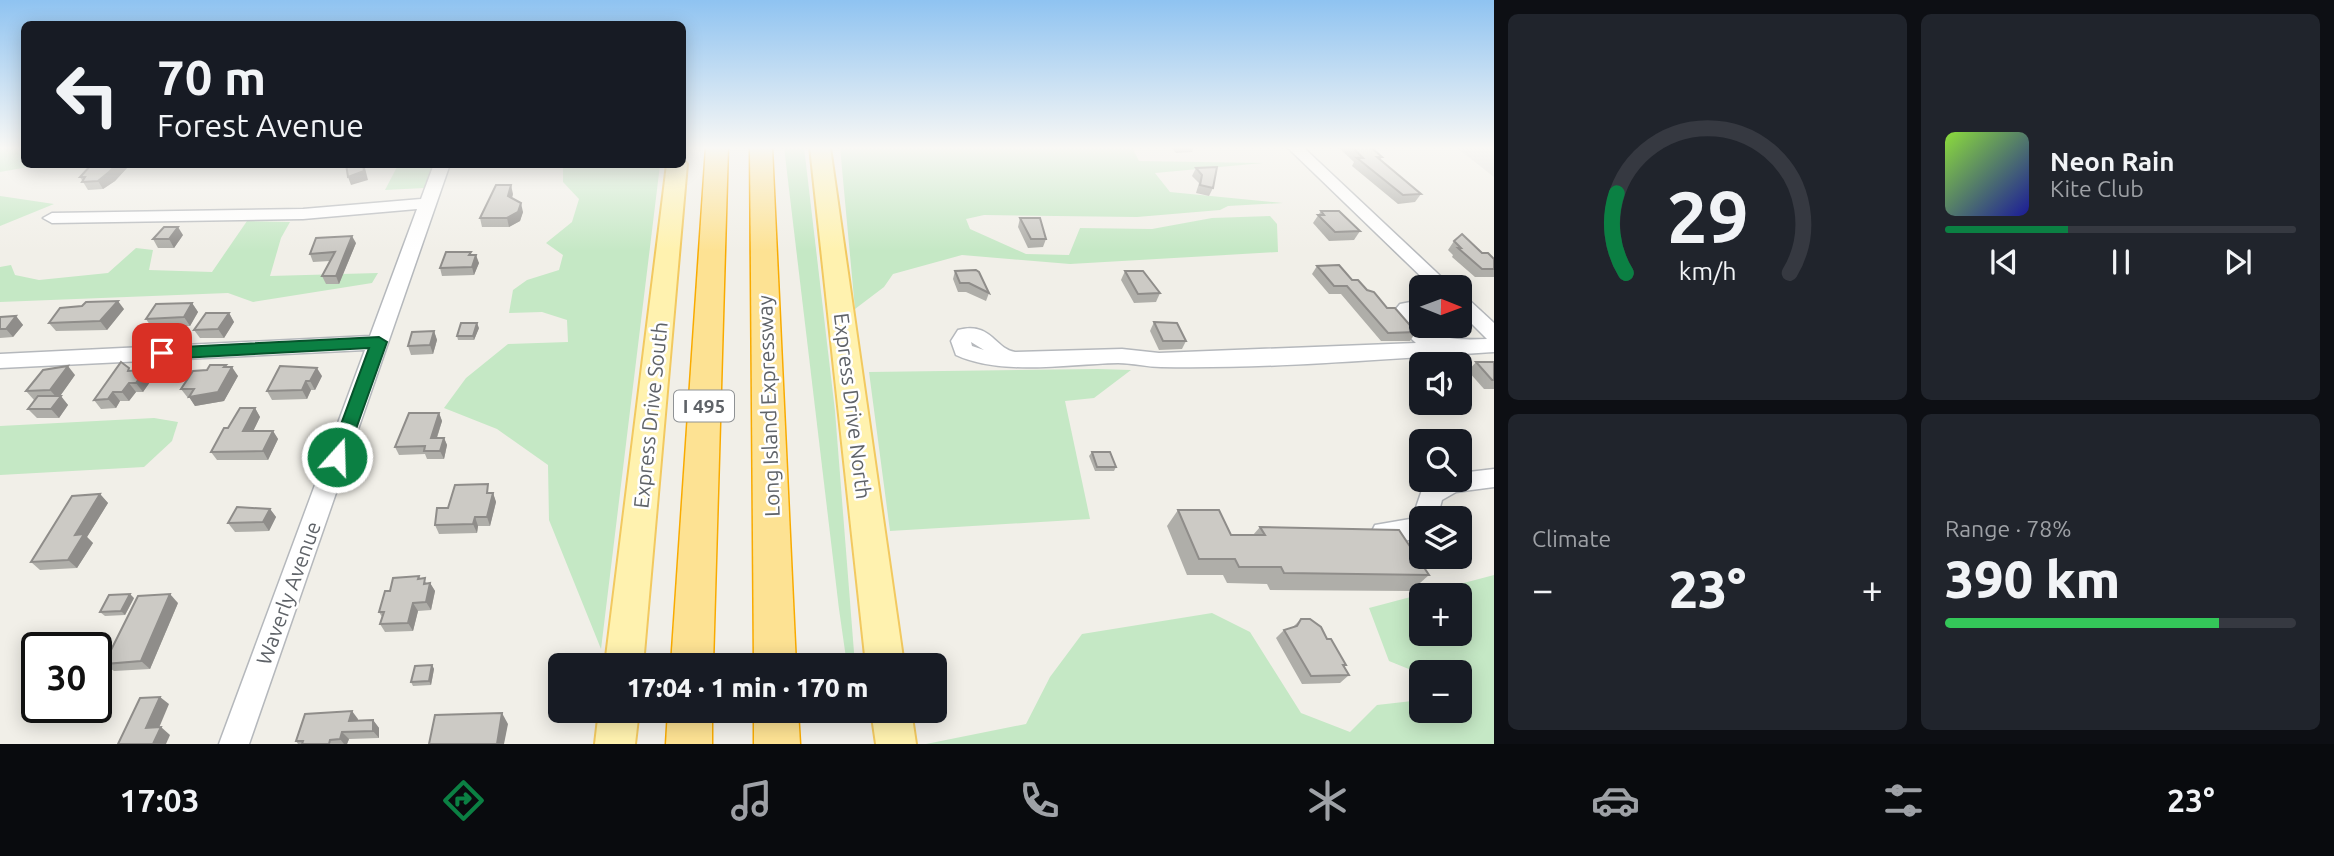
<!DOCTYPE html>
<meta charset="utf-8">
<style>
body{margin:0;font-family:Ubuntu,sans-serif;background:#20242c;color:#f1f3f6;height:100vh;display:flex;flex-direction:column;font-size:26px;white-space:nowrap}
*{box-sizing:border-box;margin:0}
p{font-size:23px;color:#9ea1a6}
.icon{flex:none;width:38px;height:38px;fill:none;stroke:currentColor;stroke-width:2;stroke-linecap:round;stroke-linejoin:round}
.map{position:relative;flex:1;overflow:hidden}
.panel{display:flex;flex-direction:column;gap:14px;padding:14px;background:#0d0f14;width:840px}
.panel>*{flex:none}
.hud{position:absolute;left:21px;top:21px;width:665px;height:147px;border-radius:10px;box-shadow:0 4px 18px #0003;background:#171b24;color:#f1f3f6;overflow:hidden}
.needle{width:46px;rotate:91deg}
.buttons{position:absolute;left:1409px;top:275px;display:grid;gap:14px}
.buttons a{display:grid;place-items:center;width:63px;height:63px;border-radius:10px;background:#171b24;box-shadow:0 4px 18px #0003;font-size:35px}
.speed{position:absolute;left:21px;top:632px;display:flex;gap:14px;font-size:35px;font-weight:700;text-align:center}
.speed>*{display:grid;place-content:center;width:91px;height:91px;border-radius:50%;background:#171b24;box-shadow:0 4px 18px #0003;line-height:1}
.speed .limit{border:4px solid #111;border-radius:10px;background:#fff;color:#111}
.pin{position:absolute;display:grid;place-items:center;width:60px;height:60px;color:#fff;margin:-30px;border-radius:14px;box-shadow:0 4px 10px #0006}
.me{position:absolute;width:77px;margin:-38px;rotate:20deg;stroke-linejoin:round;filter:drop-shadow(0 0 5px #0008)}
.turn{display:flex;align-items:center;gap:24px;height:147px;padding:0 21px;font-size:32px}
.turn .icon{width:91px;height:91px;stroke-width:2.5}
.turn b{display:block;font-size:49px;line-height:60px}
.big{font-size:52px;font-weight:800;line-height:1.1}
.panel .tile{flex:1;display:flex;flex-direction:column;justify-content:center;gap:10px;min-width:0;padding:0 24px;border-radius:10px;background:#20242c}
.panel .dial{align-items:center;gap:0}
.dial svg{height:182px;overflow:visible;fill:none;stroke:#363941;stroke-width:7;stroke-linecap:round;text-anchor:middle}
.dial text{fill:#f1f3f6;stroke:none}
.song{display:flex;align-items:center;gap:21px}
.cover{width:84px;height:84px;border-radius:10px;background:linear-gradient(135deg,hsl(90 70% 55%),hsl(240 70% 35%))}
.played{height:7px;border-radius:4px;background:linear-gradient(90deg,#0b8043 35%,#363941 35%)}
.keys{display:flex;justify-content:space-around;direction:ltr}
.heat{display:flex;justify-content:space-between;align-items:center;font-size:38px;direction:ltr}
.charge{height:10px;border-radius:5px;background:linear-gradient(90deg,#34c759 78%,#363941 0)}
.panel .tiles{flex:1;display:grid;gap:14px;grid-template-columns:repeat(2,1fr)}
.trip{position:absolute;left:548px;top:653px;width:399px;height:70px;border-radius:10px;background:#171b24;box-shadow:0 4px 18px #0003;font-weight:800;line-height:70px;text-align:center}
.dock{display:flex;height:112px;justify-content:space-around;align-items:center;background:#090b0e;color:#9ea1a6}
.dock .icon{width:49px;height:49px}
.dock .selected{color:#0b8043}
.dock b{font-size:32px;color:#f1f3f6}
main{display:flex;flex:1;min-height:0}
.map>svg:first-child{display:block}
</style>
<main>
<div class="map">
<svg width="1494" height="744" viewBox="0 0 1494 744">
<rect width="100%" height="100%" fill="#f1efe8"/>
<!-- industrial -->
<path fill="#e0deda" d="M1456 147H1494V177Z"/>
<!-- green -->
<g fill="#c5e8c5" fill-rule="evenodd">
<path d="M0 147H24V164L40 165 0 172Z"/>
<path d="M784 147H804L835 411 855 665H847L839 609Z"/>
<path d="M840 147H1132L1139 161 1263 163 1155 173 1170 192 1283 203 1228 206 1220 210 1137 217 984 215 966 219 970 229 1026 254 1069 255 1080 228 1152 229 1212 218 1270 216 1277 224 1278 252 1070 264 962 255 893 274 884 287 855 309Z"/>
<path d="M398 165H435L424 188 385 190Z"/>
<path d="M563 165H660L601 649 549 520 548 465 497 429 444 408 466 378 508 344 568 342 567 320 542 312 509 313 513 290 527 280 559 270 563 255 546 243 572 222 579 199 563 182Z"/>
<path d="M0 196 7 197 54 204 0 226Z"/>
<path d="M247 221 290 222 281 238 270 276 378 273 372 283 253 302 228 293 0 302V267L11 265 15 275 39 280 108 273 136 248 153 250 149 270 212 272Z"/>
<path d="M1098 369 1131 370 1094 398 1065 401 1090 519 890 531 869 372Z"/>
<path d="M154 418 178 422 172 441 144 467 0 475V426Z"/>
<path d="M1494 575V744H926L1026 724 1050 677 1082 634 1212 613 1250 632 1301 713 1350 732 1377 705 1421 700V710H1460V672L1421 674 1389 661 1369 608ZM1421 595H1460V634H1421Z"/>
</g>
<g fill="none" stroke-linecap="round" stroke-linejoin="round">
<!-- minor casing -->
<g stroke="#b5b8bc" stroke-width="3">
<g id="minor">
<path d="M1287 147H1303L1452 287H1432Z"/>
<path d="M434 164H450L249 744H219L365 350 0 368V354L370 336 417 209 303 219 52 223 43 218 52 213 303 209 421 199Z"/>
<path d="M1460 296 1467 298 1494 323V352C1384 359 1272 369 1161 367 1147 367 1133 363 1118 363 1069 364 1001 376 956 355L951 341 958 330C991 321 995 349 1015 352L1122 349 1159 353 1416 343 1404 332 1391 315 1400 304 1421 300V312L1412 315C1432 341 1456 340 1487 339L1460 312ZM971 342 984 350 972 346Z"/>
<path d="M1494 469V487L1456 492 1442 500 1437 518H1421V538L1384 544 1375 541 1371 533 1375 525 1410 519 1413 516 1423 487 1437 480H1460V473Z"/>
</g>
</g>
<!-- major casing -->
<g stroke="#f2c960" stroke-width="4">
<g id="major">
<path d="M810 147H830L904 665H866Z"/>
<path d="M682 159 687 164 643 665H605L667 164H682Z"/>
<path d="M599 710H639L635 744H595Z"/>
<path d="M871 710H911L916 744H876Z"/>
</g>
</g>
<!-- highway casing -->
<g stroke="#f9ab00" stroke-width="3">
<g id="highway">
<path d="M706 147H728L713 665H671Z"/>
<path d="M750 147H772L796 665H754Z"/>
<path d="M668 710H712V744H666Z"/>
<path d="M754 710H798L800 744H754Z"/>
</g>
</g>
<!-- minor -->
<use href="#minor" fill="#fff" fill-rule="evenodd"/>
<!-- major -->
<use href="#major" fill="#fff2af" fill-rule="evenodd"/>
<!-- highway -->
<use href="#highway" fill="#fde293" fill-rule="evenodd"/>
</g>
<!-- wall -->
<g fill="#afaea9">
<path d="M1171 147H1194L1192 152 1176 153Z"/>
<path d="M1338 147H1371L1382 157 1380 160 1421 194 1415 202 1398 204 1352 166 1354 162Z"/>
<path d="M125 164 127 168 115 181 103 189 88 190 80 177Z"/>
<path d="M1196 168 1213 188 1209 196 1196 193 1199 183 1192 176Z"/>
<path d="M513 194 512 198 523 212 520 221 509 227H482L480 218Z"/>
<path d="M1321 211 1360 231 1354 240 1329 241 1313 223Z"/>
<path d="M1020 218 1046 239 1043 247 1028 248 1018 227Z"/>
<path d="M183 235 174 248H158L153 239Z"/>
<path d="M1454 241 1494 259V277H1475L1452 257 1453 255 1448 250Z"/>
<path d="M356 243 339 284H326L322 276 330 261 313 262 310 254Z"/>
<path d="M471 252V255L479 263 474 275 442 276 440 268Z"/>
<path d="M1317 266 1352 280 1367 290 1387 308 1416 332 1410 341H1381L1341 294H1329L1312 274Z"/>
<path d="M955 271 989 293 986 301 966 292H958L953 279Z"/>
<path d="M1125 271 1160 293 1156 302 1134 303 1121 280Z"/>
<path d="M192 303 198 312 190 326 152 328 146 319Z"/>
<path d="M82 306 124 309 107 330 56 331 49 323Z"/>
<path d="M229 313 234 322 224 338H200L194 330Z"/>
<path d="M16 316 23 325 13 337 0 338V317Z"/>
<path d="M1154 322 1186 341 1182 349 1159 350 1150 331Z"/>
<path d="M479 328 474 340H458L457 336Z"/>
<path d="M434 331 437 340 433 354 411 355 408 346Z"/>
<path d="M1476 362H1494V389H1484L1468 371Z"/>
<path d="M227 367 238 376 224 401 195 406 190 398H188L181 389 207 370Z"/>
<path d="M131 370 152 379 143 392H136L129 401H120L116 408 101 409 94 400Z"/>
<path d="M75 375 60 396 68 405 59 418H37L28 409 36 400H34L26 391Z"/>
<path d="M322 376 315 390H311L307 399 272 400 267 391Z"/>
<path d="M255 408 260 417 253 431H273L278 439 268 460H217L211 452 228 428Z"/>
<path d="M439 413 442 421 437 438H444L447 445 444 459H427L425 454 399 455 395 447Z"/>
<path d="M1092 452 1116 467 1114 471H1095L1089 456Z"/>
<path d="M491 493H493L496 502 490 526H478L477 533 439 534 435 525 448 508Z"/>
<path d="M100 494 108 503 87 537 93 543 77 568 40 570 31 562Z"/>
<path d="M270 509 276 517 269 531 235 532 228 523Z"/>
<path d="M1178 510 1231 535H1253L1260 527 1429 575 1411 591 1270 590 1267 584 1227 583 1223 575H1187L1167 526Z"/>
<path d="M419 576 420 579 427 583H430L435 591 431 610 418 611 413 631 385 632 380 624 382 617 379 612 390 591Z"/>
<path d="M134 598 125 615 105 616 100 612Z"/>
<path d="M178 603 150 669 114 671 104 664Z"/>
<path d="M1301 619 1327 639 1346 665 1344 667 1349 675 1340 683 1302 684 1276 638 1284 630 1293 627Z"/>
<path d="M432 665 434 669 431 685 413 686 411 682Z"/>
<path d="M358 719V721L373 720 379 728V738L349 739 347 744H298L296 741Z"/>
</g>
<!-- shaded-wall -->
<g fill="#8f8d8a">
<path d="M117 164H125L127 168 115 181 103 189 98 181Z"/>
<path d="M363 164 365 168 368 180 351 185 348 177Z"/>
<path d="M511 185 513 194 510 204 508 196Z"/>
<path d="M521 203 523 212 520 221 509 227 507 218Z"/>
<path d="M178 227 183 235 174 248 169 239Z"/>
<path d="M352 236 356 243 339 284 336 276Z"/>
<path d="M476 255 479 263 474 275 472 267Z"/>
<path d="M118 301 124 309 107 330 100 321Z"/>
<path d="M192 303 198 312 190 326 184 317Z"/>
<path d="M229 313 234 322 224 338 218 329Z"/>
<path d="M16 316 23 325 13 337 6 329Z"/>
<path d="M477 323 479 328 474 340 473 336Z"/>
<path d="M434 331 437 340 433 354 430 345Z"/>
<path d="M226 365 230 372 232 367 238 376 224 401 195 406 189 397Z"/>
<path d="M68 366 75 375 58 399 50 390Z"/>
<path d="M317 368 322 376 315 390 310 381Z"/>
<path d="M145 370 152 379 143 392 136 383Z"/>
<path d="M306 381 311 390 307 399 302 390Z"/>
<path d="M129 383 136 392 129 401 122 392Z"/>
<path d="M113 392 120 401 116 408 108 399Z"/>
<path d="M61 396 68 405 59 418 51 409Z"/>
<path d="M255 408 260 417 249 440 243 431Z"/>
<path d="M439 413 442 421 434 446 431 438Z"/>
<path d="M273 431 278 439 268 460 263 451Z"/>
<path d="M444 438 447 445 444 459 440 451Z"/>
<path d="M493 493 496 502 490 526 487 517Z"/>
<path d="M100 494 108 503 87 537 93 543 77 568 68 560 75 535Z"/>
<path d="M270 509 276 517 269 531 263 522Z"/>
<path d="M475 517 478 526 477 533 473 524Z"/>
<path d="M430 583 435 591 431 610 426 602Z"/>
<path d="M130 594 134 598 125 615 121 611Z"/>
<path d="M170 594 178 603 150 669 141 661Z"/>
<path d="M413 603 418 611 413 631 408 623Z"/>
<path d="M432 665 434 669 431 685 429 681Z"/>
<path d="M160 697 169 704 156 735 146 728Z"/>
<path d="M352 711 358 719 356 728 349 721Z"/>
<path d="M502 713 508 724 504 744H497Z"/>
<path d="M373 720 379 728V738L373 731Z"/>
<path d="M161 727 170 735 166 744H153Z"/>
<path d="M342 732 349 739 347 744H344L340 739Z"/>
</g>
<!-- building -->
<g fill="#cccac5" stroke="#8f8d8a" stroke-width="2">
<path d="M1352 147H1371L1382 157H1377L1421 194 1403 195 1357 158H1363Z"/>
<path d="M92 164H117L109 172 98 181 82 182 85 177H80Z"/>
<path d="M346 164H363L364 171 348 177Z"/>
<path d="M1217 167 1213 188 1200 185 1202 175 1196 168Z"/>
<path d="M496 185H511L508 196 521 203 518 212 507 218H480Z"/>
<path d="M1321 211H1339L1360 231 1335 232 1318 215H1324Z"/>
<path d="M1020 218H1040L1046 239H1031Z"/>
<path d="M164 227H178L169 239H153Z"/>
<path d="M1462 234 1482 253H1488L1494 259V269H1482L1458 248H1461L1454 241Z"/>
<path d="M352 236 336 276H322L335 252 310 254 316 238Z"/>
<path d="M446 252H471L469 255H476L472 267 440 268Z"/>
<path d="M1339 265 1352 280H1358L1367 290 1374 292 1387 308H1395L1416 332 1388 333 1347 286H1334L1317 266Z"/>
<path d="M976 270 979 272 989 293 969 283H960L955 271Z"/>
<path d="M1125 271H1143L1160 293 1138 294Z"/>
<path d="M118 301 100 321 49 323 60 308 82 306 86 302Z"/>
<path d="M192 303 184 317 146 319 156 304Z"/>
<path d="M206 313H229L218 329 194 330Z"/>
<path d="M16 316 6 329H0V317Z"/>
<path d="M1154 322 1177 323 1186 341H1163Z"/>
<path d="M461 323H477L473 336H457Z"/>
<path d="M434 331 430 345 408 346 412 332Z"/>
<path d="M121 362 129 368 128 371 145 370 136 383H129L122 392H113L108 399 94 400Z"/>
<path d="M1476 362H1494V380H1492Z"/>
<path d="M210 365H226L224 367H232L218 392 189 397 194 389H181L193 371 207 370Z"/>
<path d="M68 366 50 390 26 391 43 370Z"/>
<path d="M280 366 317 368 310 381H306L302 390 267 391Z"/>
<path d="M38 396H61L51 409H28Z"/>
<path d="M240 408H255L243 431H273L263 451 211 452 224 428H228Z"/>
<path d="M409 413H439L431 438H444L440 451H424L425 446 395 447Z"/>
<path d="M1092 452H1110L1116 467H1097Z"/>
<path d="M488 484 487 493H493L487 517H475L473 524 435 525 437 508H448L455 485Z"/>
<path d="M100 494 75 535 84 534 68 560 31 562 72 496Z"/>
<path d="M237 507 270 509 263 522 228 523Z"/>
<path d="M1178 510H1219L1231 535H1265L1260 527 1399 530 1429 575 1284 573 1281 567H1239L1235 559H1199Z"/>
<path d="M419 576 418 579 425 578 424 584 430 583 426 602 413 603 408 623 380 624 384 612H379L385 591H390L393 578Z"/>
<path d="M130 594 121 611 100 612 109 595Z"/>
<path d="M170 594 141 661 104 664 138 596Z"/>
<path d="M1301 619H1310L1321 627 1327 639H1331L1346 665H1343L1349 675 1311 676 1284 630 1297 626Z"/>
<path d="M432 665 429 681 411 682 415 666Z"/>
<path d="M160 697 146 728 161 727 153 744H118L140 698Z"/>
<path d="M352 711 349 721 373 720V731L342 732 340 739 330 740 329 744H302L303 741H296L305 714Z"/>
<path d="M502 713 497 744H429L435 715Z"/>
</g>
<!-- sky -->
<linearGradient id="sky" x2="0" y2="1"><stop stop-color="#8fc3f1"/><stop offset="0.59" stop-color="#f9f8f5"/><stop offset="1" stop-color="#f9f8f5" stop-opacity="0"/></linearGradient>
<rect width="1494" height="251" fill="url(#sky)"/>
<!-- route -->
<path fill="#0b8043" stroke="#07532c" stroke-width="2" d="M379 337 387 342 346 457 344 462H331L329 457 369 348 162 359 155 353 162 348Z"/>
<g text-anchor="middle" dominant-baseline="central" stroke-width="5" stroke-linejoin="round" paint-order="stroke">
<!-- shield labels -->
<rect fill="#fff" stroke="#8f9295" stroke-width="2" x="674" y="390.5" width="60" height="31" rx="5"/>
<g font-size="19" font-weight="bold" fill="#5f6368">
<text x="704" y="406">I 495</text>
</g>
<!-- street labels -->
<g font-size="21" fill="#5f6368" stroke="#fff">
<text transform="translate(768 406) rotate(-92)">Long Island Expressway</text>
<text transform="translate(853 406) rotate(83)">Express Drive North</text>
<text transform="translate(650 415) rotate(-84)">Express Drive South</text>
<text transform="translate(288 593) rotate(-70)">Waverly Avenue</text>
</g>
</g>
</svg>
<div class="buttons">
<a><svg class="needle" viewBox="-14 -14 28 28"><path d="M0-13l5 13h-10z" fill="#e53935"/><path d="M0 13l5-13h-10z" fill="#9ea1a6"/></svg></a>
<a><svg class="icon" aria-label="sound" viewBox="0 0 24 24"><path d="M4 9h4l5-4v14l-5-4H4zM17 9q2 3 0 6"/></svg></a>
<a><svg class="icon" aria-label="search" viewBox="0 0 24 24"><circle cx="10" cy="10" r="6"/><path d="M15 15l6 6"/></svg></a>
<a><svg class="icon" aria-label="layers" viewBox="0 0 24 24"><path d="M12 4l9 5-9 5-9-5zM3 14l9 5 9-5"/></svg></a>
<a>+</a>
<a>−</a>
</div>
<div class="speed"><div class="limit">30</div></div>
<div class="pin" style="left:162px;top:353px;background:#d93025"><svg class="icon" aria-label="arrive" viewBox="0 0 24 24"><path d="M6 21V4h12l-3 4 3 4H6"/></svg></div>
<svg class="me" style="left:337px;top:457px" viewBox="-20 -20 40 40"><circle r="17" fill="#0b8043" stroke="#fff" stroke-width="3"/><path d="M0-11L8 9 0 5-8 9z" fill="#fff"/></svg>
<div class="trip">17:04 · 1 min · 170 m</div>
<div class="hud">
<div class="turn"><svg class="icon" aria-label="left" viewBox="0 0 24 24"><path d="M17 20v-9H6M10 6l-5 5 5 5"/></svg><div><b>70 m</b>Forest Avenue</div></div>
</div>
</div>
<section class="panel">
<div class="tiles">
<div class="tile dial"><svg viewBox="0 0 100 80">
<path d="M14 69A42 42 0 1 1 86 69"/>
<path d="M14 69A42 42 0 0 1 10 34" stroke="#0b8043"/>
<text x="50" y="56" font-size="32" font-weight="700">29</text>
<text x="50" y="72" font-size="11">km/h</text>
</svg></div>
<div class="tile">
<div class="song"><i class="cover"></i><div><b>Neon Rain</b><p>Kite Club</p></div></div>
<div class="played"></div>
<div class="keys"><svg class="icon" aria-label="previous" viewBox="0 0 24 24"><path d="M18 5L8 12l10 7zM5 5v14"/></svg><svg class="icon" aria-label="pause" viewBox="0 0 24 24"><path d="M8 5v14M16 5v14"/></svg><svg class="icon" aria-label="next" viewBox="0 0 24 24"><path d="M6 5l10 7-10 7zM19 5v14"/></svg></div>
</div>
<div class="tile"><p>Climate</p>
<div class="heat"><a>−</a><b class="big">23°</b><a>+</a></div>
</div>
<div class="tile"><p>Range · 78%</p><b class="big">390 km</b><div class="charge"></div></div>
</div>
</section>
</main>
<nav class="dock">
<b>17:03</b>
<svg class="icon selected" aria-label="directions" viewBox="0 0 24 24"><path d="M12 3l9 9-9 9-9-9zM9 14v-3h6M13 9l2 2-2 2"/></svg>
<svg class="icon" aria-label="music" viewBox="0 0 24 24"><path d="M9 18V5l10-2v13"/><circle cx="6" cy="18" r="3"/><circle cx="16" cy="16" r="3"/></svg>
<svg class="icon" aria-label="phone" viewBox="0 0 24 24"><path d="M5 4h4l2 5-3 2q2 4 5 5l2-3 5 2v4C11 20 4 13 5 4z"/></svg>
<svg class="icon" aria-label="climate" viewBox="0 0 24 24"><path d="M12 3v18M4 7l16 10M4 17L20 7"/></svg>
<svg class="icon" aria-label="car" viewBox="0 0 24 24"><path d="M5 17H2v-5l4-1 3-4h7l3 4 3 1v5h-3M9 17h6M6 11h13"/><circle cx="7" cy="17" r="2"/><circle cx="17" cy="17" r="2"/></svg>
<svg class="icon" aria-label="filters" viewBox="0 0 24 24"><path d="M4 7h16M4 17h16"/><circle cx="9" cy="7" r="2"/><circle cx="15" cy="17" r="2"/></svg>
<b>23°</b>
</nav>
